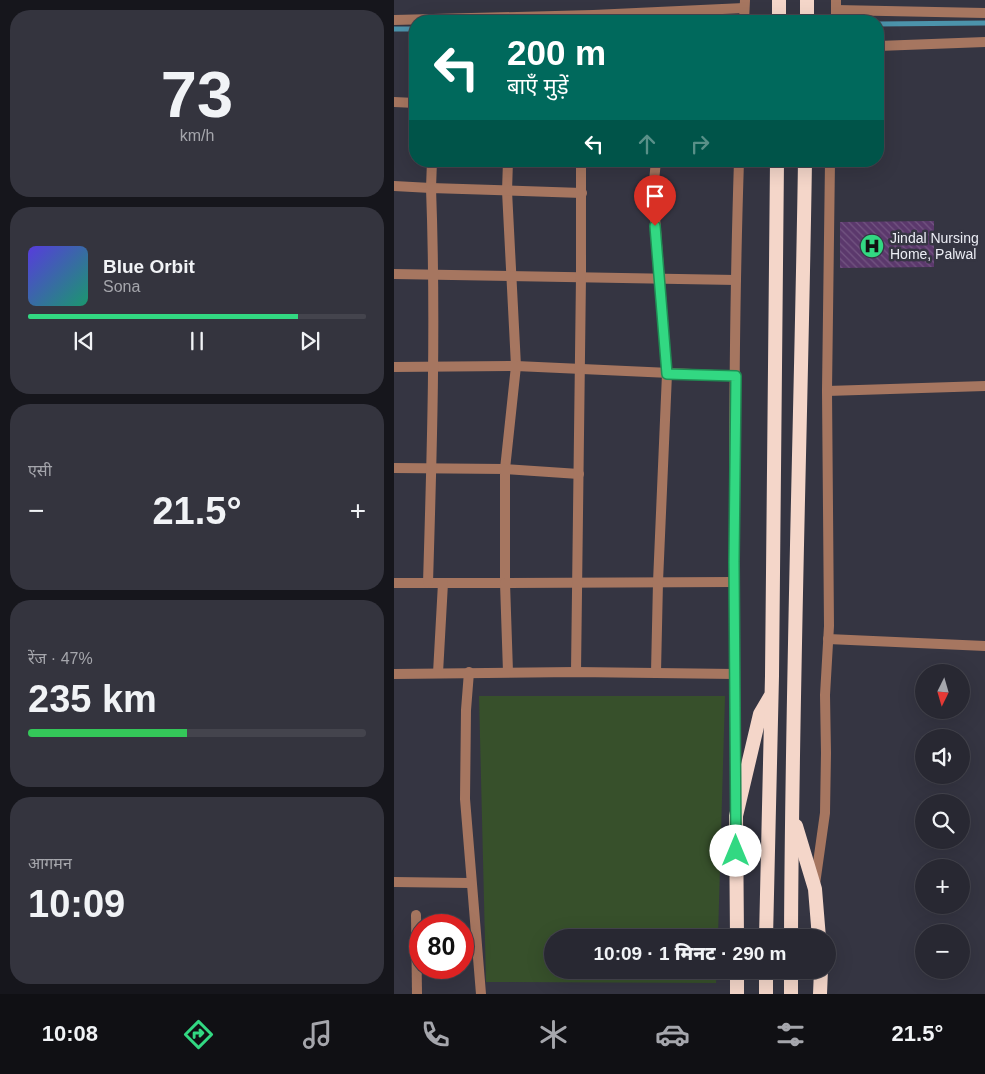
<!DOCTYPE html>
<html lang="hi">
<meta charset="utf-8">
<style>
body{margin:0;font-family:Arial,"Noto Sans Devanagari",sans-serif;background:#34343e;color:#f1f3f6;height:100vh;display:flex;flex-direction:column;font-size:19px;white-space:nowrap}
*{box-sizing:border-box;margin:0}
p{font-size:16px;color:#a5a6ac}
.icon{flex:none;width:28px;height:28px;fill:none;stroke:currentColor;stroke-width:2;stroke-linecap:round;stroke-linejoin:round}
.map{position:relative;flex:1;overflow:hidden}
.details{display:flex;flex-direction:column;gap:10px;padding:10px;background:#16161c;width:394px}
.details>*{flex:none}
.top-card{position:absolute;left:15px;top:15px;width:475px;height:152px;border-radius:20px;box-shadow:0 5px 20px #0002,0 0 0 1px #44444d;background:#00695c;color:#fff;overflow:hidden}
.needle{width:32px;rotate:185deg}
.tools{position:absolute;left:521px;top:664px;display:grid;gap:10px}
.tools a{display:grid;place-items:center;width:55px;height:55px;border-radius:50%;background:#282832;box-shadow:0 5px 20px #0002,0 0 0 1px #44444d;font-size:25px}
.speed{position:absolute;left:15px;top:914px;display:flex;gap:10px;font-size:25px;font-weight:700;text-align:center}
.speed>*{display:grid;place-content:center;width:65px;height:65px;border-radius:50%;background:#282832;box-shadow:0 5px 20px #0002,0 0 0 1px #44444d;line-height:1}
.speed .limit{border:8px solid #d22;background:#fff;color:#111}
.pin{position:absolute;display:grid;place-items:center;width:42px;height:42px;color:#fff;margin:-51px -21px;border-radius:50% 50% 50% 0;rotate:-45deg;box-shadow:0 0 5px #0007}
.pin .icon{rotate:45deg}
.me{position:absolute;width:55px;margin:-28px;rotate:0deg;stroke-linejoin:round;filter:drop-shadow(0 0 4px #0008)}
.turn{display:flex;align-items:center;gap:18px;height:105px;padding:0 15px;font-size:22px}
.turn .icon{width:65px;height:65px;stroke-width:2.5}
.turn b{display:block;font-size:35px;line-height:42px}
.lanes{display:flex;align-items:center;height:48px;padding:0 15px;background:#0003;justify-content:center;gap:25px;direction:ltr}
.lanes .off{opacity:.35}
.big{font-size:38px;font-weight:800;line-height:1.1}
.details .widget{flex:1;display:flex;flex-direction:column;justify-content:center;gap:8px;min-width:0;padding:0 18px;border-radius:20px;background:#34343e}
.details .dial{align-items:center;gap:0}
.dial b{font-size:65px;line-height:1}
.song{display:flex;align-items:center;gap:15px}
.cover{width:60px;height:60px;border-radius:8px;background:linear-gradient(135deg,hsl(250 70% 55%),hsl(160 70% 35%))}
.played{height:5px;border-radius:2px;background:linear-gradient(90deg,#32d882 80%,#44444d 80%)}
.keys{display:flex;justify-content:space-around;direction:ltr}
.heat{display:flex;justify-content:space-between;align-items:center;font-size:28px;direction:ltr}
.charge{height:8px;border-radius:4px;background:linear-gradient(90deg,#34c759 47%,#44444d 0)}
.trip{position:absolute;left:150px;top:929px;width:292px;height:50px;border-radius:25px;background:#282832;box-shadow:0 5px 20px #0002,0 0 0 1px #44444d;font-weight:800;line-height:50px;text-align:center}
.tab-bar{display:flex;height:80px;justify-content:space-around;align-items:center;background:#101014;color:#a5a6ac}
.tab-bar .icon{width:35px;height:35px}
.tab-bar .current{color:#32d882}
.tab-bar b{font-size:22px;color:#f1f3f6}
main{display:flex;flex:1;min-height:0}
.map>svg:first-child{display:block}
</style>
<main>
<section class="details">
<div class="widget dial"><b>73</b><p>km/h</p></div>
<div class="widget">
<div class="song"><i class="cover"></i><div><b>Blue Orbit</b><p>Sona</p></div></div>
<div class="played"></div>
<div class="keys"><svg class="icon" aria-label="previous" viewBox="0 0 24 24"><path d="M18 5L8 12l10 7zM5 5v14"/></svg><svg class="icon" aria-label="pause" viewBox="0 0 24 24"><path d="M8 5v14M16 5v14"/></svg><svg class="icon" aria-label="next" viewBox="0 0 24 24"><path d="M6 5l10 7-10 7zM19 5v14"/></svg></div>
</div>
<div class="widget"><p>एसी</p>
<div class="heat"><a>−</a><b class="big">21.5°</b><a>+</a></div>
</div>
<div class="widget"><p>रेंज · 47%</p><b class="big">235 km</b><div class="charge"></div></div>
<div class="widget"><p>आगमन</p><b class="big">10:09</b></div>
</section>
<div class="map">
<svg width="592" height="994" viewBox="0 0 592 994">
<defs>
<pattern id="building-back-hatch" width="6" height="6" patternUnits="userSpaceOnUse" patternTransform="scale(1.25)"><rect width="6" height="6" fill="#5b386c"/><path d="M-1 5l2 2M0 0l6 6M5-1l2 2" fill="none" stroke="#735582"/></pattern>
</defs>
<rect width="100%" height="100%" fill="#353542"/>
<!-- park -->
<path fill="#37502b" d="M85 696H331L324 937 159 938V970H323L322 983 92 982Z"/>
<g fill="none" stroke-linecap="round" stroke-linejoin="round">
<!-- stream -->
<g stroke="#4c93ab" stroke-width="5">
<path d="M484 24 592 23"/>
<path d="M0 29H21"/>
</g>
</g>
<!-- building -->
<path fill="url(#building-back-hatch)" d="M540 221V267L446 268V222Z"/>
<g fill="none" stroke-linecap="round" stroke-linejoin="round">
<!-- minor -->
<g stroke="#a67660" stroke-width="10">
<path d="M442 10 592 13"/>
<path d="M0 20 199 15 350 8"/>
<path d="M484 46 592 42"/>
<path d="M0 102 21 103"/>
<path d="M114 161 113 191 122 366 111 469 185 474"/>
<path d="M0 186 37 188 38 161"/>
<path d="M0 274 342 280"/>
<path d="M0 367 122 366 342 376"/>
<path d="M433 391 592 386"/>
<path d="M0 468 111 469V583H0"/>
<path d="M34 583C38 451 42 320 37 188L188 193"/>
<path d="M434 639 592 646"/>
<path d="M75 672 72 710 71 799 87 994"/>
<path d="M114 672 111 583 340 582"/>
<path d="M182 672 187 276V161"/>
<path d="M262 672 264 582 273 374 259 191 262 161"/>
<path d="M44 673 49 583"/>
<path d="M0 674 182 672 341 674"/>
<path d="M0 882 76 883"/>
<path d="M22 915 23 994"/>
</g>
<!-- tertiary -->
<g stroke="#a67660" stroke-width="10">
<path d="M350 21 351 0"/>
<path d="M442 21V0"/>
<path d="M342 800C340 587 338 374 345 161"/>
<path d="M421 884 431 813 432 753 431 695 435 626 433 391 436 161"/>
</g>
<!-- trunk -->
<g stroke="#f4d6c9" stroke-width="14">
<path d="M385 21V0"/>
<path d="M413 21V0"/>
<path d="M402 826 421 889 425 938"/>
<path d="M343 938 342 816 366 714 376 697"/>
<path d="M372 938 378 676 383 161"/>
<path d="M397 938C398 679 407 420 411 161"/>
<path d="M343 970V994"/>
<path d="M372 994V970"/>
<path d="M397 994V970"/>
<path d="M426 994 427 970"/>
</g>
</g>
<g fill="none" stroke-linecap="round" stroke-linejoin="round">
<!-- route casing -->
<g stroke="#208c54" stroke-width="12">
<path id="route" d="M261 226 273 374 342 376 340 562 342 851"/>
</g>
<!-- route -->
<use href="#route" stroke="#32d882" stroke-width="9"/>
</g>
<!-- icons -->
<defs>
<g id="hospital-disc" transform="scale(1.25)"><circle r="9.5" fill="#32d882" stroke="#353542"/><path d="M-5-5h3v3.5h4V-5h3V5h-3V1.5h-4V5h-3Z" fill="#111"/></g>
</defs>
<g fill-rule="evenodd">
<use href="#hospital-disc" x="478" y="246"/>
</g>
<g text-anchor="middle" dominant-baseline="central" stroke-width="5" stroke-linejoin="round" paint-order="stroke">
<!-- poi labels -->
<g font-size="14" fill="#ecedf5" stroke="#353542" text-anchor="start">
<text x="496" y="238">Jindal Nursing<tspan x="496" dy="16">Home, Palwal</tspan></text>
</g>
</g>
</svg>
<div class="tools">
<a><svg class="needle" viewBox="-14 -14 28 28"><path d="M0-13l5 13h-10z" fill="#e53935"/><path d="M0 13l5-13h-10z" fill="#a5a6ac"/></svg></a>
<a><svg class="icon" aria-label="sound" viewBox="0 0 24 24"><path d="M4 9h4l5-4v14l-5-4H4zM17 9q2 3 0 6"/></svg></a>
<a><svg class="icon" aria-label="search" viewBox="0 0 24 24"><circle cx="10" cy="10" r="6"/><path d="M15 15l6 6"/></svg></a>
<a>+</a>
<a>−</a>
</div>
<div class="speed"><div class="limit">80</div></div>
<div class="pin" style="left:261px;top:226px;background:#d93025"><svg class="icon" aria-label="arrive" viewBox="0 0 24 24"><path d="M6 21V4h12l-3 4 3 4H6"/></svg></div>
<svg class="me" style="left:342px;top:851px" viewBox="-20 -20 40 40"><circle r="19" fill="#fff"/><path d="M0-13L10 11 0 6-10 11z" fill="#32d882"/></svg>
<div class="trip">10:09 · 1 मिनट · 290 m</div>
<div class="top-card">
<div class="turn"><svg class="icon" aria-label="left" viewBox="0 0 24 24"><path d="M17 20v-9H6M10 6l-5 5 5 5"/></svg><div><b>200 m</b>बाएँ मुड़ें</div></div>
<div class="lanes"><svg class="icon" aria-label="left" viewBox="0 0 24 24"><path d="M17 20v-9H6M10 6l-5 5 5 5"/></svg><svg class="icon off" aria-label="ahead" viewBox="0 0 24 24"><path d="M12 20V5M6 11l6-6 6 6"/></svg><svg class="icon off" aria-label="right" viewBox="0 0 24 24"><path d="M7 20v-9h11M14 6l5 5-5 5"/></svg></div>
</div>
</div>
</main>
<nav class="tab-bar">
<b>10:08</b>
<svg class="icon current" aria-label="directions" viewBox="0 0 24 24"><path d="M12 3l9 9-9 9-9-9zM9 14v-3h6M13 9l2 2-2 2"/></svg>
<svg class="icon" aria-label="music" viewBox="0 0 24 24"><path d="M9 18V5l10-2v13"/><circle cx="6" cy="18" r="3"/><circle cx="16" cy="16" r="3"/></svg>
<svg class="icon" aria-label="phone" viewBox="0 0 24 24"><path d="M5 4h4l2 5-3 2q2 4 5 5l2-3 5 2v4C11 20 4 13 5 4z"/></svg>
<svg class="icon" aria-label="climate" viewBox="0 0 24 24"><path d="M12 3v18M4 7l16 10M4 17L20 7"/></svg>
<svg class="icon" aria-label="car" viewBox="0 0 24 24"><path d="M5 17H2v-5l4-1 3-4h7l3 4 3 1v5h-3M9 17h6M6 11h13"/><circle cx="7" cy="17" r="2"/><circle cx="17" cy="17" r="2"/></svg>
<svg class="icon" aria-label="filters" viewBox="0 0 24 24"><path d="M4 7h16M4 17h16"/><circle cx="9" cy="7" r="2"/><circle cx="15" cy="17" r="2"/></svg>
<b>21.5°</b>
</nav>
